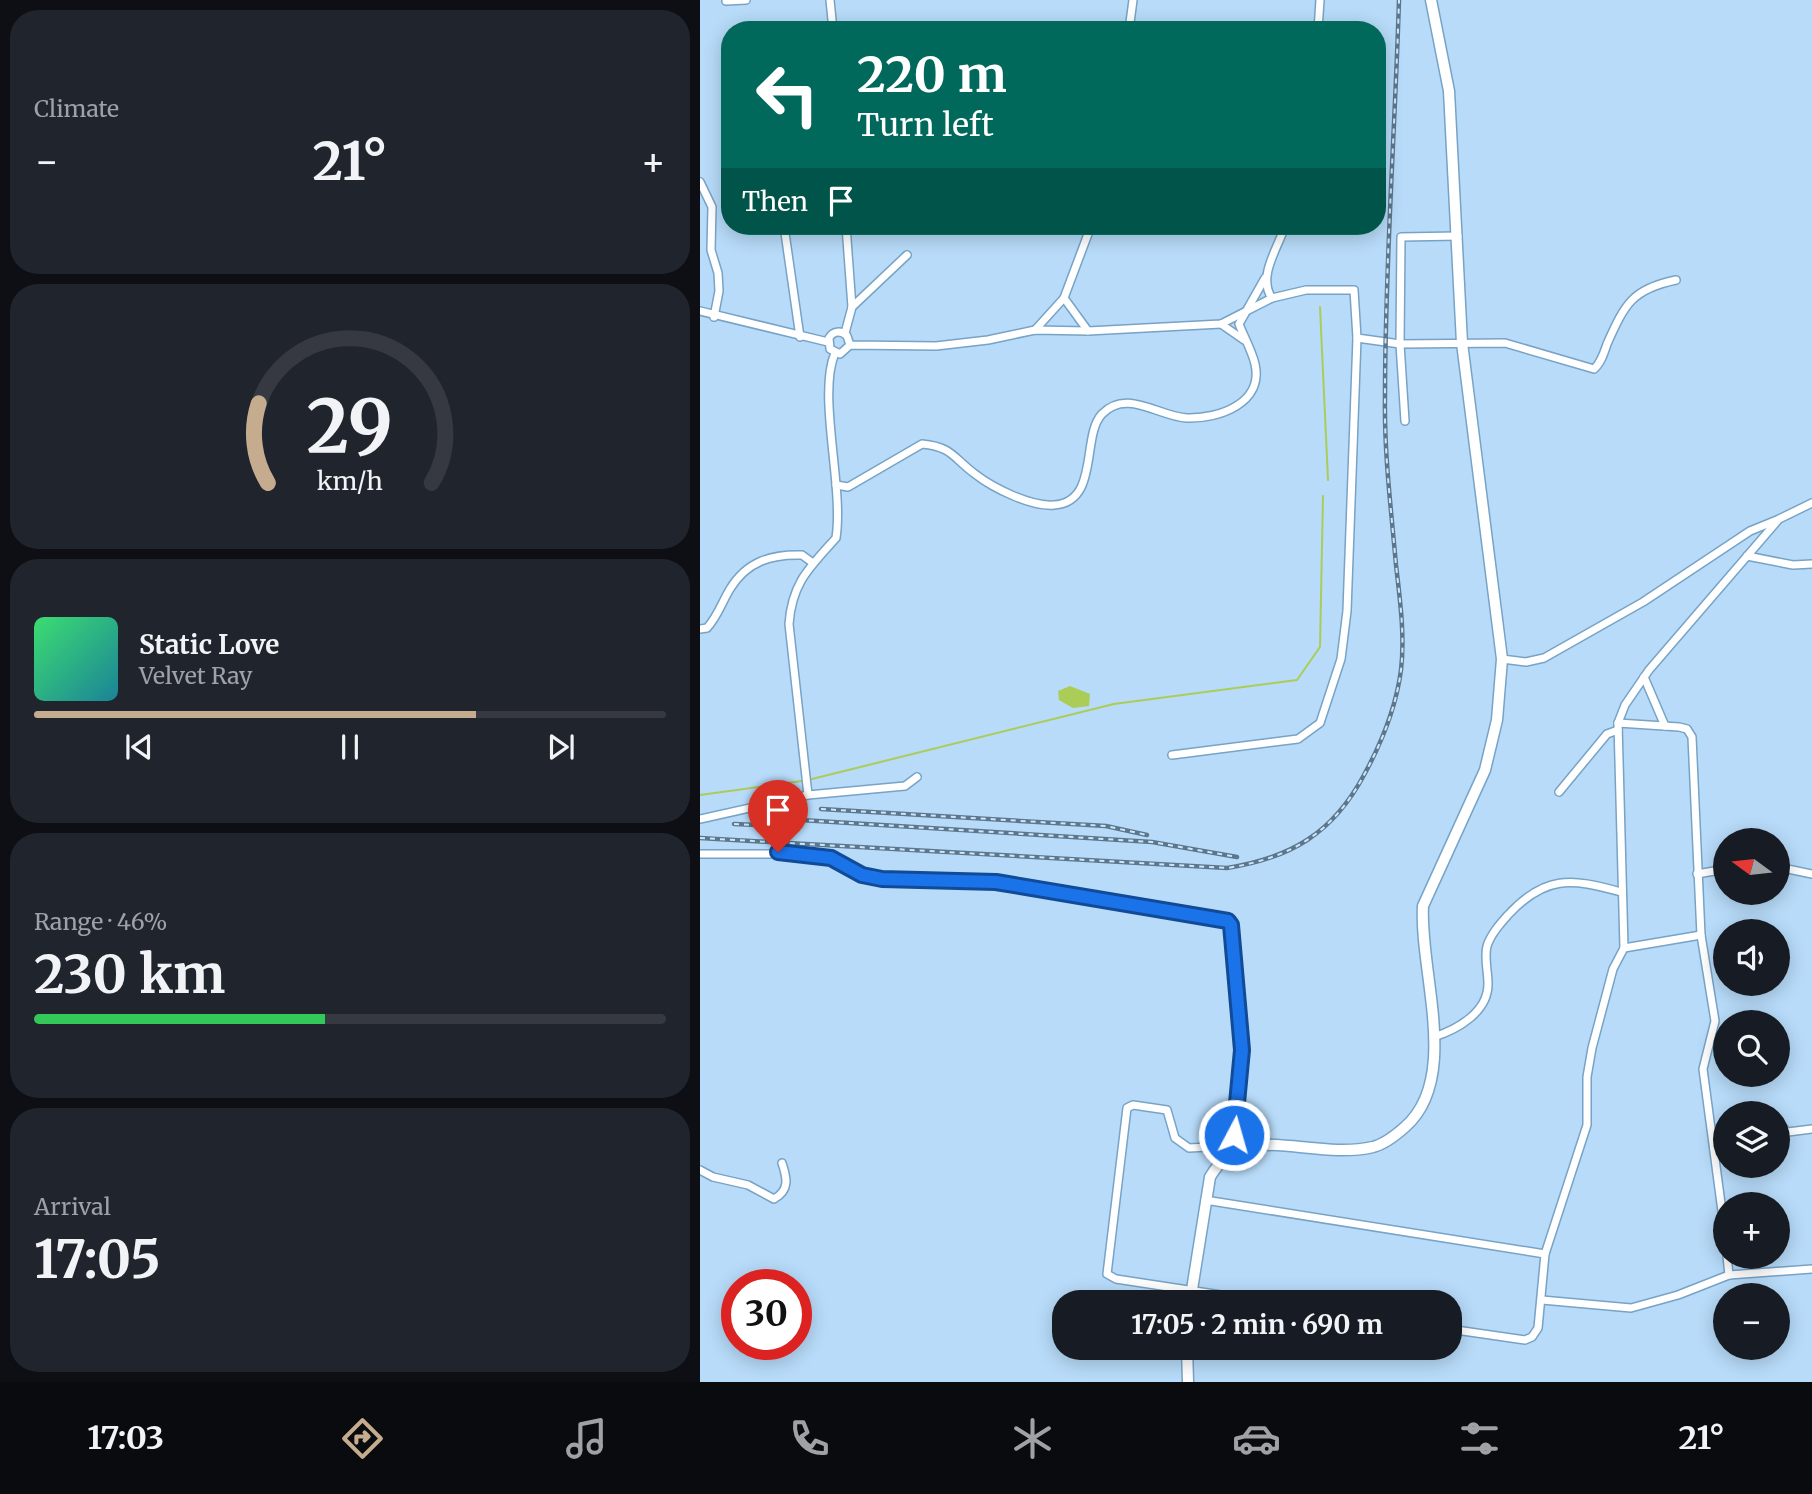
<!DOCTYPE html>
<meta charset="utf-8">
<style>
body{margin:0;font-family:Merriweather,serif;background:#20242c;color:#f1f3f6;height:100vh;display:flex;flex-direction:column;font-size:26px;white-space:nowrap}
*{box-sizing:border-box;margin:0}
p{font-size:23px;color:#9ea1a6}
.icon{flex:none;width:38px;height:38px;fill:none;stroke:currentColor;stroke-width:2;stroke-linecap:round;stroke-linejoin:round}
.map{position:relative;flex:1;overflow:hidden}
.sheet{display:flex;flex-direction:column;gap:10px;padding:10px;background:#0d0f14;width:700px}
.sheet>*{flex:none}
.guide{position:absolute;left:21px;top:21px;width:665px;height:214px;border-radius:28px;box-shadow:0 4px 18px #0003;background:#00695c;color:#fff;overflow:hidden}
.needle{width:46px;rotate:285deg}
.controls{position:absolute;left:1013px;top:828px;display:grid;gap:14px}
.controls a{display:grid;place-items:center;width:77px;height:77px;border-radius:50%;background:#171b24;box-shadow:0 4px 18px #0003;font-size:35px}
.speed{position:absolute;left:21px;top:1269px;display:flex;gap:14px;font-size:35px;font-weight:700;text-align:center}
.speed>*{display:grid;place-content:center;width:91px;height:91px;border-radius:50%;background:#171b24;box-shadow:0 4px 18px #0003;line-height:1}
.speed .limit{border:10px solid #d22;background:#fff;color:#111}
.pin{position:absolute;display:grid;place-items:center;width:60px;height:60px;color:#fff;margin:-72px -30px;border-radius:50% 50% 50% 0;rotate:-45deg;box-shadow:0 0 7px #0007}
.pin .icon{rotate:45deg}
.me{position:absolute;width:77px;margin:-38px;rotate:6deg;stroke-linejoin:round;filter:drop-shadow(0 0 5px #0008)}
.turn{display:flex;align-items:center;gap:24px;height:147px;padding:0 21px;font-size:32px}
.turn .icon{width:91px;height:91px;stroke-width:2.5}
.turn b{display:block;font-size:49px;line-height:60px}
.then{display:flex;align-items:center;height:66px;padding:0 21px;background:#0003;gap:14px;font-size:26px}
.big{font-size:52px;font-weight:700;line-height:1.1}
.sheet .tile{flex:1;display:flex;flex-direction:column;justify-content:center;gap:10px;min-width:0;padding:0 24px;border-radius:28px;background:#20242c}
.sheet .dial{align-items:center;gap:0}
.dial svg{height:182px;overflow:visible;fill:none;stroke:#363941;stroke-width:7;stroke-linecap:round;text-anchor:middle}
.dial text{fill:#f1f3f6;stroke:none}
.song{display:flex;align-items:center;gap:21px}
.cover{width:84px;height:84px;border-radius:10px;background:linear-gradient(135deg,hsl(140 70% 55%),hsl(190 70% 35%))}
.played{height:7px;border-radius:4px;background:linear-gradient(90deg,#c5ac8f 70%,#363941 70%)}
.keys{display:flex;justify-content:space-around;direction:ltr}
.heat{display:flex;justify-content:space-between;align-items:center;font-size:38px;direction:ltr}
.charge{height:10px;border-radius:5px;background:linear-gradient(90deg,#34c759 46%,#363941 0)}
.trip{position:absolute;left:352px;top:1290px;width:410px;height:70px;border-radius:28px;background:#171b24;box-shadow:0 4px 18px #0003;font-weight:700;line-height:70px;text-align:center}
.tab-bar{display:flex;height:112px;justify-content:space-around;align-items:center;background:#090b0e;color:#9ea1a6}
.tab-bar .icon{width:49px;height:49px}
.tab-bar .current{color:#c5ac8f}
.tab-bar b{font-size:32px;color:#f1f3f6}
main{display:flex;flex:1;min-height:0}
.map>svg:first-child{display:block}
</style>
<main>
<section class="sheet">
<div class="tile"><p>Climate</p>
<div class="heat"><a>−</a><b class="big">21°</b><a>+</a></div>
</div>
<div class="tile dial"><svg viewBox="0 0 100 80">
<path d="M14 69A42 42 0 1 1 86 69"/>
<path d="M14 69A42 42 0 0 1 10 34" stroke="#c5ac8f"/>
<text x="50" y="56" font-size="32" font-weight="700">29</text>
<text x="50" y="72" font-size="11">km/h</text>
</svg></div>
<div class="tile">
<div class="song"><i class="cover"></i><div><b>Static Love</b><p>Velvet Ray</p></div></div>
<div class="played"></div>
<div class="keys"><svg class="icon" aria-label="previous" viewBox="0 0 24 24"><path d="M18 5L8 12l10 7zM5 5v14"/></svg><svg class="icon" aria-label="pause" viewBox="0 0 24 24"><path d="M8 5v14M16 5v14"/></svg><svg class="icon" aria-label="next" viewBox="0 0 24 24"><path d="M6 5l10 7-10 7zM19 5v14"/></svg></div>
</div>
<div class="tile"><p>Range · 46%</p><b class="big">230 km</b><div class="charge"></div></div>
<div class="tile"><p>Arrival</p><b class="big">17:05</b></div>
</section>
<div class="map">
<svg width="1112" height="1382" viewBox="0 0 1112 1382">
<rect width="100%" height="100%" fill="#b7dbf9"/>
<!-- water -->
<path fill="#accc58" d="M370 686 390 694 389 706 373 708 359 700 358 691Z"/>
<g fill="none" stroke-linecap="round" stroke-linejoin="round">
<!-- stream -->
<g stroke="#accc58" stroke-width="2">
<path d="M620 307 628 480"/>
<path d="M108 780 414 704 597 680 620 647 623 496"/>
<path d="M0 795 102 781"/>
</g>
<!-- street casing -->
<g stroke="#77a3c6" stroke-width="10">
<g id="street">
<path d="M130 0 133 30"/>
<path d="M26 1 46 0"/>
<path d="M429 30 433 0"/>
<path d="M618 30 620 0"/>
<path d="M0 182 12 207 11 250 18 273 19 291 14 317"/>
<path d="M84 226 100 337"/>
<path d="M364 298 388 331"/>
<path d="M572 298C557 277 578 248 585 226"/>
<path d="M152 307 207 255"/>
<path d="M0 311 128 342"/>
<path d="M521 324 544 340"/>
<path d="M335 330 364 298 391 226"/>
<path d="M145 333 152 307 146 226"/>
<path d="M150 345 147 336C141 330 133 331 129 338L130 349 140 354 150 345 236 346 288 340 335 330 388 331 521 324 572 298 606 290H654L657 338 700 344 805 343 894 369C901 363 904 353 907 344 925 304 932 289 976 280"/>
<path d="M705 421 700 344 701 237 758 236"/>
<path d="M136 485 148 487 222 444C253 447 253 458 275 474 293 488 331 507 354 505 400 502 381 436 402 414 427 388 459 417 487 418 519 419 564 403 555 364 552 351 544 337 539 324L565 278"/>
<path d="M1047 556 1093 565 1112 564"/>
<path d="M0 629 7 628C18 616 22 602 30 589 47 561 72 554 102 555L113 563"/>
<path d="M802 659 826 662 844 658 943 602 1050 531 1077 520"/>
<path d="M944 677 965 726"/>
<path d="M918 723 979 727 987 729 992 737 1001 935 1015 1021 1003 1069 1026 1241"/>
<path d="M472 755 598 739 620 723 641 659 647 611 657 338"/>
<path d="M859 792 907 734 918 730"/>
<path d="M108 795 89 624C92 583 109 568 136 538 144 486 117 395 135 353"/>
<path d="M0 819 108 795 205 786 217 777"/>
<path d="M0 854H107L131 858 162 875 182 879 296 882 528 921 531 925 542 1050 534 1135 542 1146"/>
<path d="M1078 867 1112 874"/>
<path d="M997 874 1026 869"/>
<path d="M924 948 1001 935"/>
<path d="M734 1037C758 1029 788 1012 788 984 788 971 784 958 787 946 791 934 800 924 808 915 845 875 871 878 921 892"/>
<path d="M1078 1124 1088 1132 1112 1129"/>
<path d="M534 1135 508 1147 489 1148 475 1138 467 1110 433 1105 427 1108 407 1274 416 1279 567 1302"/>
<path d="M1014 1149 1026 1148"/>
<path d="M0 1170 13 1177 48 1185 74 1199C90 1190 87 1178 82 1163"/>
<path d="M505 1200 845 1254 838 1328 832 1337 825 1340 749 1329"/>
<path d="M845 1254 887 1125V1077L892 1048 913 969 924 948 918 723 925 705 949 670 1079 519 1112 503"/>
<path d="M1027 1256 1029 1275"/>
<path d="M842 1300 931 1308 978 1295 1029 1275 1112 1269"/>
</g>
</g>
<!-- secondary casing -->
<g stroke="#77a3c6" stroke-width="13">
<g id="secondary">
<path d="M490 1302 510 1177C519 1162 533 1148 550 1145 591 1142 633 1156 673 1147 685 1144 696 1135 705 1127 761 1078 719 971 723 906L785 770 797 720 802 659 762 343 749 91 731 0"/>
<path d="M487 1348 488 1382"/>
</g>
</g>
<!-- street -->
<use href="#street" stroke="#fff" stroke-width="7"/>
<!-- secondary -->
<use href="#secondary" stroke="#fff" stroke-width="10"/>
<!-- rail casing -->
<g stroke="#5c768c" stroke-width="4.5">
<g id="rail">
<path d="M121 809 406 826 447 835"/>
<path d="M69 818 452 842 537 857"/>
<path d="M34 824 79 826"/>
<path d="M0 838 527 868C591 858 633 833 664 775 682 742 696 708 701 670 705 636 700 600 696 565 691 508 684 453 685 396 685 264 695 132 699 0"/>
</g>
</g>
<!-- rail -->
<use href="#rail" stroke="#cce7fd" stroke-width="2" stroke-dasharray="5" stroke-linecap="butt"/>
</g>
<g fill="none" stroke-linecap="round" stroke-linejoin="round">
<!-- route casing -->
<g stroke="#114b97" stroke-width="18">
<path id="route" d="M78 852 131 858 162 875 182 879 296 882 528 921 531 925 542 1050 534 1135"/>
</g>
<!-- route -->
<use href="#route" stroke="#1a73e8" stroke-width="12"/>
</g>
</svg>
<div class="controls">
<a><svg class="needle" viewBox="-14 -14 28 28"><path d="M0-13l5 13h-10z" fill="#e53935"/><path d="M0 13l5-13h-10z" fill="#9ea1a6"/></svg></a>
<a><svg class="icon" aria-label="sound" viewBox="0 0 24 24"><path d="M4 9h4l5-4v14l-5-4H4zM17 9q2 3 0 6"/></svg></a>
<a><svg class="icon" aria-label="search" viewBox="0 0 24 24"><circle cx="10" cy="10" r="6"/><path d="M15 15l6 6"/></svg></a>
<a><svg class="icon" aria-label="layers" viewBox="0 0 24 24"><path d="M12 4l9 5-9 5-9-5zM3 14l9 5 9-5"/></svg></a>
<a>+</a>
<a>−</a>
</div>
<div class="speed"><div class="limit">30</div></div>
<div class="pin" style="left:78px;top:852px;background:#d93025"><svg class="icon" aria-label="arrive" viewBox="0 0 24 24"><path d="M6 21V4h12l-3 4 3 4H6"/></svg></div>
<svg class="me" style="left:534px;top:1135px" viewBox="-20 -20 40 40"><circle r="17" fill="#1a73e8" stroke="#fff" stroke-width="3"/><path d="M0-11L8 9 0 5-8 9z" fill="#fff"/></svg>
<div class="trip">17:05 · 2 min · 690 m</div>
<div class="guide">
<div class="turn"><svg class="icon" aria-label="left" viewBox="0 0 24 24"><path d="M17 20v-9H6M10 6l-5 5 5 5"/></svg><div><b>220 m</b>Turn left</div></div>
<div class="then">Then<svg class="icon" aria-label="arrive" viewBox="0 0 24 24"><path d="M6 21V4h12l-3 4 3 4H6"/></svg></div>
</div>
</div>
</main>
<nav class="tab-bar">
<b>17:03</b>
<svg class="icon current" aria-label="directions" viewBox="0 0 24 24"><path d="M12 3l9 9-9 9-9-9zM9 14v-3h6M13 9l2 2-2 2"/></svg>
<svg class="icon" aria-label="music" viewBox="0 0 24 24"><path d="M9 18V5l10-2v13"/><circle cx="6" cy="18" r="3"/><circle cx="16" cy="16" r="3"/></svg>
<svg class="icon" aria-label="phone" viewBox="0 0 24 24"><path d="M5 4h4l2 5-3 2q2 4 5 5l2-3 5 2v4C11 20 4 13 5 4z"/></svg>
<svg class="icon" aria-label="climate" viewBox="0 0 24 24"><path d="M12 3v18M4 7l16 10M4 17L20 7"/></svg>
<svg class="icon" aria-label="car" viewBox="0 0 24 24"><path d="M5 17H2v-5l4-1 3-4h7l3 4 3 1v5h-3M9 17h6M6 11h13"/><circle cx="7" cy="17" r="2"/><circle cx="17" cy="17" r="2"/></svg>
<svg class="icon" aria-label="filters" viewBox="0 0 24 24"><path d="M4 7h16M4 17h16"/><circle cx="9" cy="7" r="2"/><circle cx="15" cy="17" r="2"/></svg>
<b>21°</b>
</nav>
